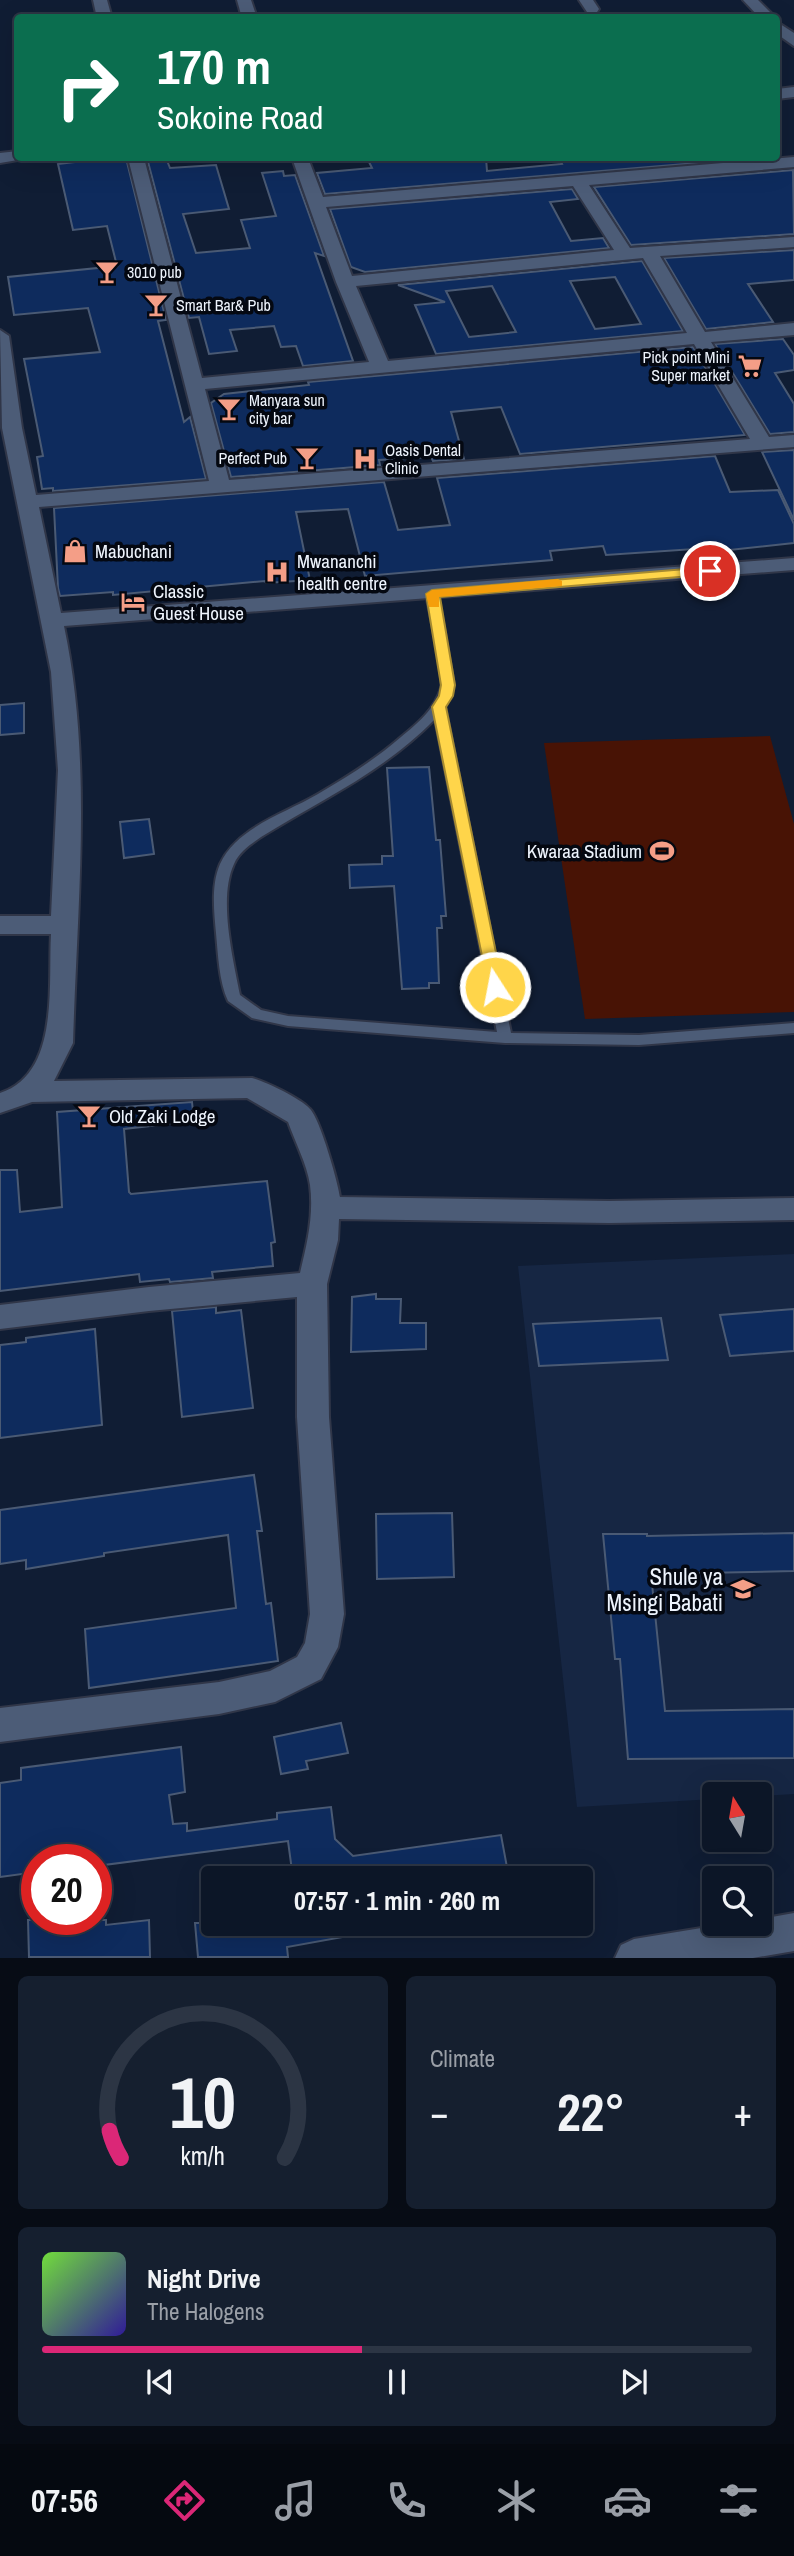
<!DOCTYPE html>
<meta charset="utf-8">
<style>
body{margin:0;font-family:"Archivo Narrow",sans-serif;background:#151f2f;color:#f1f3f6;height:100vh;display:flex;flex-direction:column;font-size:26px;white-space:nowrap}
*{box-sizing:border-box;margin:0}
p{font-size:23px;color:#9a9fa7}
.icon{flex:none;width:38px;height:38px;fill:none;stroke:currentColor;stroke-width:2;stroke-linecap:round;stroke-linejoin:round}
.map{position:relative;height:1958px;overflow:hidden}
.drawer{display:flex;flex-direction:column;gap:18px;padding:18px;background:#070c15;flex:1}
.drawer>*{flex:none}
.top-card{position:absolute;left:14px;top:14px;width:766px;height:147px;border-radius:7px;box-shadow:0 7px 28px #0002,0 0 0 2px #2c3544;background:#0b6e4f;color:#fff;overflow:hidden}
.needle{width:46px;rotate:349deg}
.fabs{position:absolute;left:702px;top:1782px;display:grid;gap:14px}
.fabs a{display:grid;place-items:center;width:70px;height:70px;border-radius:7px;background:#0c1627;box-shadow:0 7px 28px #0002,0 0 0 2px #2c3544;font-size:35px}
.speed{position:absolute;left:21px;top:1844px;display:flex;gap:14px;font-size:35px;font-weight:700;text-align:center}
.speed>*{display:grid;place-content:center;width:91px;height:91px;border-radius:50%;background:#0c1627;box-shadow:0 7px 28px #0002,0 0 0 2px #2c3544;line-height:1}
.speed .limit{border:10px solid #d22;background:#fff;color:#111}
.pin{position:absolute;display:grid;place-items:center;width:60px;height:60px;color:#fff;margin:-30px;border:4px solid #fff;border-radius:50%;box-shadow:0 2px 7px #0007}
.me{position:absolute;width:77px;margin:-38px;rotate:349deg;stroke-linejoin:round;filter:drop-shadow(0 0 5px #0008)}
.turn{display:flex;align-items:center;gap:24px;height:147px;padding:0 28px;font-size:32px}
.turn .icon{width:91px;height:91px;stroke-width:2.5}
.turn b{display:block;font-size:49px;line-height:60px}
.big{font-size:52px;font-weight:700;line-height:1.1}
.drawer .card{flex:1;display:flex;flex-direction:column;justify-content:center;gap:10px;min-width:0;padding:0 24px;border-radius:10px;background:#151f2f}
.drawer .dial{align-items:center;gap:0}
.dial svg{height:182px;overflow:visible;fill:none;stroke:#2c3544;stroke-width:7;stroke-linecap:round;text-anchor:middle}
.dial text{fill:#f1f3f6;stroke:none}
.song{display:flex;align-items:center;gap:21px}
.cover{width:84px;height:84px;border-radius:10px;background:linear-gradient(135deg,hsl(100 70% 55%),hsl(250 70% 35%))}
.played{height:7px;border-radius:4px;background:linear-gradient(90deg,#db2777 45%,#2c3544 45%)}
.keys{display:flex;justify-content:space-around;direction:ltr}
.heat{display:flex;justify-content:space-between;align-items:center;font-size:38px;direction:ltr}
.drawer .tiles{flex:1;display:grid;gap:18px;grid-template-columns:1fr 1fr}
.card:last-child{grid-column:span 2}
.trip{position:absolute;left:201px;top:1866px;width:392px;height:70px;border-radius:7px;background:#0c1627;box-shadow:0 7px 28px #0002,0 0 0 2px #2c3544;font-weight:700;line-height:70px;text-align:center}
.menu{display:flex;height:112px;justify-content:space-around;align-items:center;background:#050910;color:#9a9fa7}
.menu .icon{width:49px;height:49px}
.menu .on{color:#db2777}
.menu b{font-size:32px;color:#f1f3f6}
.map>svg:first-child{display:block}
</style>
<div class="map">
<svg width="794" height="1958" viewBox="0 0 794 1958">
<rect width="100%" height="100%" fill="#101d34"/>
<!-- built -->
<path fill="#162643" d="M794 1254V1794L760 1796V1794H714V1799L577 1807 518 1266Z"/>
<!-- green -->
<path fill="#481305" d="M770 736 794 824V1012L585 1019 544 743Z"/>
<!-- building -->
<g fill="#0e2b5d" stroke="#4a5a74" stroke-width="2" fill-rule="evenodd">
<path d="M109 158H126L166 320 158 321 184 422 190 417 206 479 53 491V488L42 489 37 457 43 456 24 359 100 352 88 308 14 315 8 277 117 266 107 226 73 230 58 164Z"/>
<path d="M147 158H166L170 168 216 165 229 209 183 214 196 253 250 248 241 220 276 216 262 173 283 171 284 176 295 175 324 256 315 253 353 361 303 366 296 346 281 347 274 326 230 330 237 351 209 354 199 317 189 318Z"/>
<path d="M367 158H486L487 171 562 164 559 158H757L325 194 317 173 372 168Z"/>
<path d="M793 170 794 234 631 245 594 187Z"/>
<path d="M572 189 578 199 550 202 571 241 603 238 609 248 365 272 351 267 330 209Z"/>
<path d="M794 250V280L748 284 773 322 706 329 664 258Z"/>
<path d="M642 261 683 331 436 354 415 305 445 302 398 285ZM615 277 641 324 595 329 570 281ZM492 286 516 332 469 337 446 291Z"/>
<path d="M783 339 794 355V370L775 373 794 404V432L770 434 715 344Z"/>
<path d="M693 347 745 435 520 454 501 407 451 412 464 459 433 461 431 457 379 460 380 465 231 477 211 403 224 394 309 385 308 382Z"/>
<path d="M794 450V520L762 452Z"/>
<path d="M715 456 730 492 778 490 794 524V543L711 552 709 548 606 555 603 546 550 551 552 560 365 576 348 509 296 512 310 580 266 583 265 581 113 595V592L60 596 58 588 54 508 384 482 398 530 450 525 437 478Z"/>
<path d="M24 703V733L0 735V705Z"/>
<path d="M429 767 436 840H440L446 916H441L442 928H437L439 983H429V988L402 989 394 886 350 888 349 865 382 864V856H393L387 768Z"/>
<path d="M149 819 154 854 124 858 120 822Z"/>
<path d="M192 1102 194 1121 124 1129 129 1192 131 1194 267 1181 275 1242 271 1243 273 1266 212 1272 213 1278 170 1282 169 1279 140 1282 139 1274 0 1291V1170H17L20 1212 62 1207 57 1112Z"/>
<path d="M376 1294V1299H401L400 1323H426V1349L351 1352 352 1297Z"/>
<path d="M216 1307V1313L241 1310 253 1408 182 1417 172 1311Z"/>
<path d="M794 1309V1351L730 1356 720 1315Z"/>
<path d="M661 1318 668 1360 539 1366 533 1324Z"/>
<path d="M95 1329 102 1425 0 1438V1345L26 1342V1338Z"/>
<path d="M254 1475 262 1531H257L266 1604 271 1603 278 1661 89 1688 85 1629 236 1608 228 1535 104 1553V1556L26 1569V1560L0 1564V1510Z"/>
<path d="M452 1513 454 1577 377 1579 376 1514Z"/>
<path d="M794 1533V1571L651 1574 665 1711 794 1709V1758L628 1759 620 1659H615L603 1534H647V1536Z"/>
<path d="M341 1723 348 1753 306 1761 308 1769 281 1774 274 1737Z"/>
<path d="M181 1747 185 1792 169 1795 173 1824 187 1823V1831L277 1819V1813L331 1807 335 1839 353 1856 501 1835 509 1878H293L288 1841 96 1866V1860H37V1872L0 1877V1783L21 1780V1768Z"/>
<path d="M28 1920H106V1925L149 1920 150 1957H29Z"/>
<path d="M195 1923H353L354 1935 287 1947 288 1957H198Z"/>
</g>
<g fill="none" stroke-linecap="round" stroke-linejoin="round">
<!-- lane casing -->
<g stroke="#303648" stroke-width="4">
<path id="lane" d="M432 591 438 594 454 685 445 706 511 1033 639 1035 794 1023V1033L639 1045 505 1043 288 1026 252 1018 228 1001C219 982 218 954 216 933 214 911 211 885 220 864 237 827 286 813 318 794 347 777 376 759 401 737 417 724 435 709 441 688 444 676 429 611 426 594ZM435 719 497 1032 288 1016 261 1010 240 995C233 959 218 898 234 864 239 852 251 844 261 837 324 798 382 773 435 719Z"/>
</g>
<!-- street casing -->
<g stroke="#303648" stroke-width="4">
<g id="street">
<path d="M93 0H107L112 18H97Z"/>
<path d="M237 0H251L257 18H242Z"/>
<path d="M579 0H593L599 9 597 12H587Z"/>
<path d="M743 0H758L776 18H760Z"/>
<path d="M777 22 794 33V46L777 34Z"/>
<path d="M794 87V97L777 99V89Z"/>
<path d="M18 151V158H25L24 159 0 163V153Z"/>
<path d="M794 157V167L589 185 630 248 794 237V247L660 256 705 332 794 323V335L711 342 769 437 794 435V447L39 507 61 613 794 558V570L64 626C93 763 77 904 73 1043L54 1081 252 1078C266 1082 300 1098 310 1109 320 1119 338 1182 340 1197L609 1201 794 1198V1220L609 1223 339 1219 338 1240 327 1284 329 1417 344 1614 338 1647 321 1679 275 1702 219 1714 0 1742V1708L219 1682 270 1671 297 1657 305 1643 310 1614 297 1417V1297L149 1311 0 1329V1305L149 1287 300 1273C307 1244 314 1215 310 1185 307 1164 295 1142 288 1122L247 1098 32 1102 0 1113V1093C60 1074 48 984 51 934H0V916H51L58 770 51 672 2 428 0 330 9 336 22 428 36 495 209 481 128 158H144L202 378 369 362 336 282 292 158H308L323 197ZM573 186 614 250 352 276 326 207ZM643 258 687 333 388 361 356 286ZM694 344 750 439 229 480 205 389Z"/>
<path d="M794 1913V1951L753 1958H615L621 1945 634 1939 732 1923H760V1919Z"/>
</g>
</g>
<!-- lane -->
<use href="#lane" fill="#4c5c77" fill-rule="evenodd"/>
<!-- street -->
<use href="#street" fill="#4c5c77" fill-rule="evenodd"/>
</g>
<!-- route -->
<path fill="#ffd54a" stroke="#a68a30" stroke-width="2" d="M710 567 715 568V574L440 597 455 685 453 696 446 707 503 987 495 993 489 991 432 707 439 696 441 685 426 594 432 590Z"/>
<!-- slow -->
<path fill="#f59e0b" d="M558 579 562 581V586L439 597V607H429L426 594 432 590Z"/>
<!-- icons -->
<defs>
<g id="bar-bare" transform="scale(1.89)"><path d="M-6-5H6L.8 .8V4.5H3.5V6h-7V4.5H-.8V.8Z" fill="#f49e87" stroke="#040811" stroke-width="2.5" paint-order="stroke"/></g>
<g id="supermarket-bare" transform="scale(1.89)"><path d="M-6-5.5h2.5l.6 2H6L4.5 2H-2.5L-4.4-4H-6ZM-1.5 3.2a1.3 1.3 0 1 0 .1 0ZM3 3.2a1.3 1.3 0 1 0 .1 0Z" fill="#f49e87" stroke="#040811" stroke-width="2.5" paint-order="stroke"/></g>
<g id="hospital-bare" transform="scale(1.89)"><path d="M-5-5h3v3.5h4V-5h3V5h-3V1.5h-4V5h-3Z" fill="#f49e87" stroke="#040811" stroke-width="2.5" paint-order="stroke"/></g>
<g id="shop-bare" transform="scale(1.89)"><path d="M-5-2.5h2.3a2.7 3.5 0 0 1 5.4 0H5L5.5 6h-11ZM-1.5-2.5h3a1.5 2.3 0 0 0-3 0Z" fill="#f49e87" stroke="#040811" stroke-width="2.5" paint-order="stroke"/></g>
<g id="hotel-bare" transform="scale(1.89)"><path d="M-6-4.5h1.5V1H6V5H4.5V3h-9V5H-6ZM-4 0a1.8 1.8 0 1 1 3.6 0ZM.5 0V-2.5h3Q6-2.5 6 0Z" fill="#f49e87" stroke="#040811" stroke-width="2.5" paint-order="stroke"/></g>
<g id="stadium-bare" transform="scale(1.89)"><path d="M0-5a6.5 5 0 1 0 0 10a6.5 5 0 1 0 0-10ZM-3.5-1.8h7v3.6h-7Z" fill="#f49e87" stroke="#040811" stroke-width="2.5" paint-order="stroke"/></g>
<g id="school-bare" transform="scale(1.89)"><path d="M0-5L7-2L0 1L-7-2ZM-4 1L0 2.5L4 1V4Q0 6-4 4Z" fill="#f49e87" stroke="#040811" stroke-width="2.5" paint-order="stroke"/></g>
</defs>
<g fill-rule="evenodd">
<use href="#bar-bare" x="107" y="272"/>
<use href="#bar-bare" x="156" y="305"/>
<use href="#supermarket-bare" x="750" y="366"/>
<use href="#bar-bare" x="229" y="409"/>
<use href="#bar-bare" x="307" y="458"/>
<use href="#hospital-bare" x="365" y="459"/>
<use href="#shop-bare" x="75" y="551"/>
<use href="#hospital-bare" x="277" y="572"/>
<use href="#hotel-bare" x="133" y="602"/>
<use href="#stadium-bare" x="662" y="851"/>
<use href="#bar-bare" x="89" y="1116"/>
<use href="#school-bare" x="743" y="1589"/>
</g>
<g text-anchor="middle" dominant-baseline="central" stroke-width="7" stroke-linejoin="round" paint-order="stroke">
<!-- far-poi labels -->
<g font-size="16" fill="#eef4fd" stroke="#040811" text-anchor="start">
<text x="127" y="272">3010 pub</text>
<text x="176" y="305">Smart Bar&amp; Pub</text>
<text x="730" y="357" text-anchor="end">Pick point Mini<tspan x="730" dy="18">Super market</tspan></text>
<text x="249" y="400">Manyara sun<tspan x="249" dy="18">city bar</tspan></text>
<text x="385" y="450">Oasis Dental<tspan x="385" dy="18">Clinic</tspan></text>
<text x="287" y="458" text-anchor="end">Perfect Pub</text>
</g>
<!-- poi labels -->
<g font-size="19" fill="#eef4fd" stroke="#040811" text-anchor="start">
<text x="95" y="551">Mabuchani</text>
<text x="297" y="561">Mwananchi<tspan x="297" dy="22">health centre</tspan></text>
<text x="153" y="591">Classic<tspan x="153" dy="22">Guest House</tspan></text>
<text x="642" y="851" text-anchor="end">Kwaraa Stadium</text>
<text x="109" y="1116">Old Zaki Lodge</text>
</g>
<!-- near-poi labels -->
<g font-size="23" fill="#eef4fd" stroke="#040811" text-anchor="end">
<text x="723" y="1576">Shule ya<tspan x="723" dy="26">Msingi Babati</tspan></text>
</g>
</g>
</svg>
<div class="fabs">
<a><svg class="needle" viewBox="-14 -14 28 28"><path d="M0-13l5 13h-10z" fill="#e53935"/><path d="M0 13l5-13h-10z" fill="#9a9fa7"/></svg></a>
<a><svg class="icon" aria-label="search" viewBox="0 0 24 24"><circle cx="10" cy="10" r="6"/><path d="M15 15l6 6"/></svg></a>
</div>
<div class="speed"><div class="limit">20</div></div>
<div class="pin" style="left:710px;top:571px;background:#d93025"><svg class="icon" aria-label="arrive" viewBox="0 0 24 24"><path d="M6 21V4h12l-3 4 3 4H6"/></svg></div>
<svg class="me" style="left:495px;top:987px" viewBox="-20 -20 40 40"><circle r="17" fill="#ffd54a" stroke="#fff" stroke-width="3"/><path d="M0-11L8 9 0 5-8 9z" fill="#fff"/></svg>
<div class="trip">07:57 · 1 min · 260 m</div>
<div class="top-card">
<div class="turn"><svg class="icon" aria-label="right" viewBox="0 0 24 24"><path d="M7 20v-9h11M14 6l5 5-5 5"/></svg><div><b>170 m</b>Sokoine Road</div></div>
</div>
</div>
<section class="drawer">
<div class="tiles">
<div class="card dial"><svg viewBox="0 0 100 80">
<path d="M14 69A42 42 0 1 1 86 69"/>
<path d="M14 69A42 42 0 0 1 9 57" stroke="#db2777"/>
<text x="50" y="56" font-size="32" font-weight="700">10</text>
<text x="50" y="72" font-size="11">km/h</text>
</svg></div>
<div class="card"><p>Climate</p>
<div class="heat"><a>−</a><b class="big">22°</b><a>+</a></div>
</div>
<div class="card">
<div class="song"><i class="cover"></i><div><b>Night Drive</b><p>The Halogens</p></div></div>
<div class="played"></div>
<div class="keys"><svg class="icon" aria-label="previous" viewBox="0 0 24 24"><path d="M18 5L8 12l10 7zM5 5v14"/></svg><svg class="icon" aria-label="pause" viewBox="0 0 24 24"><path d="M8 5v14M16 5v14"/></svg><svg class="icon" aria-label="next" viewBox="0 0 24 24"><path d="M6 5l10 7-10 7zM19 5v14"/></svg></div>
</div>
</div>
</section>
<nav class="menu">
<b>07:56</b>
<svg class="icon on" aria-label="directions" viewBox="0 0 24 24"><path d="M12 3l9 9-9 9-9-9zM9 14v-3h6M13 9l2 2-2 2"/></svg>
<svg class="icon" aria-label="music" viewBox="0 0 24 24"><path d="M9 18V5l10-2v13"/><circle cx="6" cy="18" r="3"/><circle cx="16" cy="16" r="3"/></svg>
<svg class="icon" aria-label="phone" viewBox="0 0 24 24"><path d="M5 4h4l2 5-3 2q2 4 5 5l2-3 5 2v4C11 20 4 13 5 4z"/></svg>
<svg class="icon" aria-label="climate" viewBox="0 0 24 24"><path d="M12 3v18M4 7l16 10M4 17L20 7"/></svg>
<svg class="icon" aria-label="car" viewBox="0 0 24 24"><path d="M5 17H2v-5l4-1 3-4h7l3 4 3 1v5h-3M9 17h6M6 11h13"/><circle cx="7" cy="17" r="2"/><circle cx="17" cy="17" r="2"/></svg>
<svg class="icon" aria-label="filters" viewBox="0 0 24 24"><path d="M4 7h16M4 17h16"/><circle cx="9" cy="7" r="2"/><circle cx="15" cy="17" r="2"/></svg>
</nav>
